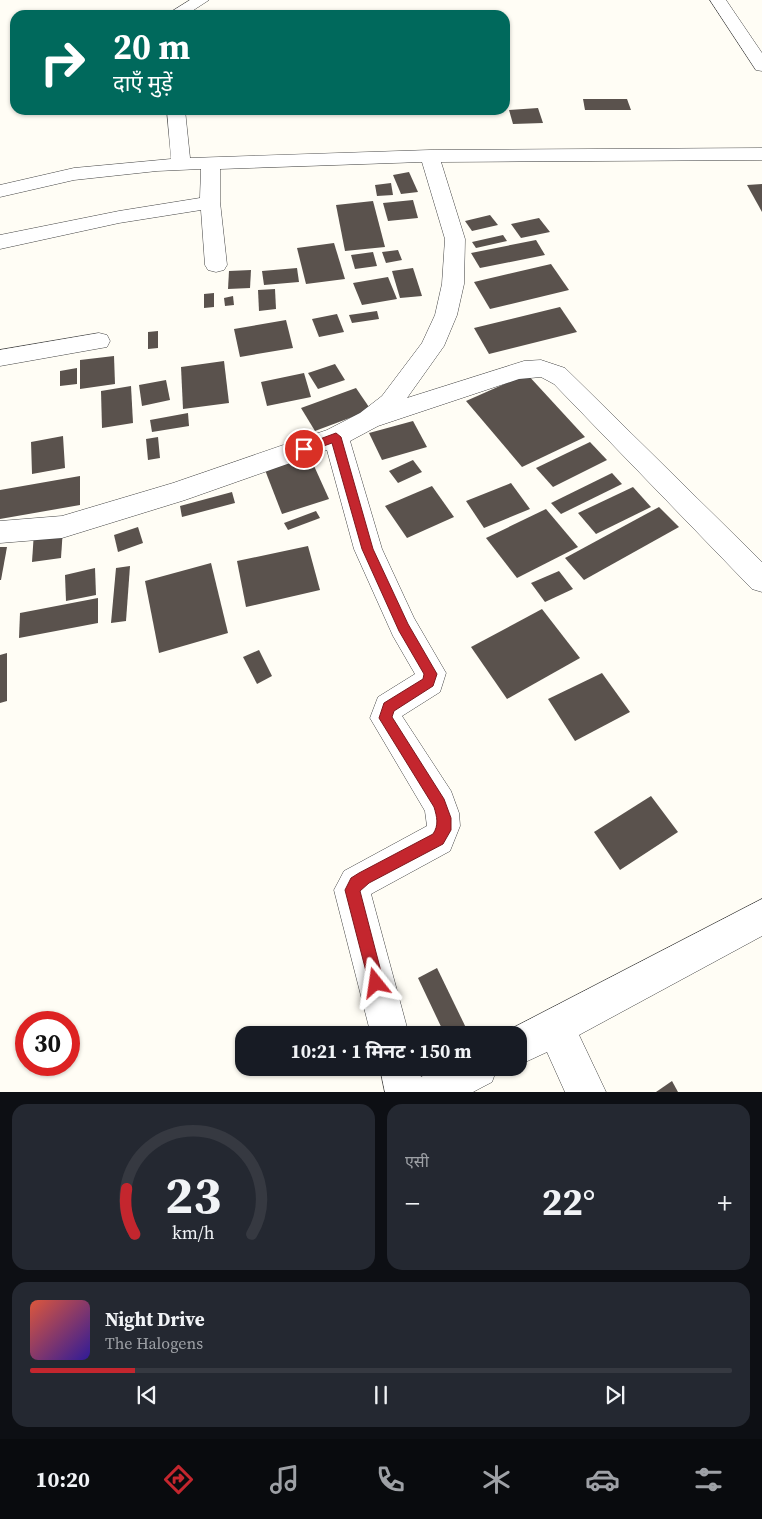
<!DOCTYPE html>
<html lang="hi">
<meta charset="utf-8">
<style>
body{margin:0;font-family:"Source Serif 4","Noto Sans Devanagari",serif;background:#242831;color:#f1f3f6;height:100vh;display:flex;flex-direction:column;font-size:19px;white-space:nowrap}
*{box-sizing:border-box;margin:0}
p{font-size:16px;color:#9ea1a6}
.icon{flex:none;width:28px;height:28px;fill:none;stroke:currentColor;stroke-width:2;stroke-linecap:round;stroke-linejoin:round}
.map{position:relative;height:1092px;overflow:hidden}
.sheet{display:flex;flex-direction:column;gap:12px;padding:12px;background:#0d0f14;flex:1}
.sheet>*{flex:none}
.hud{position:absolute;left:10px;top:10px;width:500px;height:105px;border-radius:15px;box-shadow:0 1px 4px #0004;background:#00695c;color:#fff;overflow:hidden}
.speed{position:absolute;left:15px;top:1011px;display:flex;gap:10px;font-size:25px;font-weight:700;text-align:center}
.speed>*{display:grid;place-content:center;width:65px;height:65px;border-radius:50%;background:#171b24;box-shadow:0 1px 4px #0004;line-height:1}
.speed .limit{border:8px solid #d22;background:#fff;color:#111}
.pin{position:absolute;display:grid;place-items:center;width:42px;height:42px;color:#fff;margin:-21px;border:2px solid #fff;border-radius:50%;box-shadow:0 1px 5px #0007}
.me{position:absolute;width:55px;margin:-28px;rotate:345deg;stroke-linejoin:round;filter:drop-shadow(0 0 4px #0008)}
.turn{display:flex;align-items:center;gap:18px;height:105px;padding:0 20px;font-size:22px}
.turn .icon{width:65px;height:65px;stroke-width:2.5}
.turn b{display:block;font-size:35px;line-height:42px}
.big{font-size:38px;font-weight:700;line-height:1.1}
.sheet .card{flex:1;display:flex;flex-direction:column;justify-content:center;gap:8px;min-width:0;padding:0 18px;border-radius:15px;background:#242831}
.sheet .dial{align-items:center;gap:0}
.dial svg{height:130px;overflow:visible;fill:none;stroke:#363941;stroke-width:7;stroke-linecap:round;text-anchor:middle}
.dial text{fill:#f1f3f6;stroke:none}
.song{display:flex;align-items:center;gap:15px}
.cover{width:60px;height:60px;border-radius:8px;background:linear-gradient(135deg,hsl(10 70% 55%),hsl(250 70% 35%))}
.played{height:5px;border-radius:2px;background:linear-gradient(90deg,#c4262e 15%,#363941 15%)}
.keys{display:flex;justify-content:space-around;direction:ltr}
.heat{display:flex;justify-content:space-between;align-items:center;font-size:28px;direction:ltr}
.sheet .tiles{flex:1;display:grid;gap:12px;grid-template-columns:1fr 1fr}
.card:last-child{grid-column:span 2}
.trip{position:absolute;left:235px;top:1026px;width:292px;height:50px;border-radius:15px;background:#171b24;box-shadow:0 1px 4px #0004;font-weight:700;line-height:50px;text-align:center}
.tab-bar{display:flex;height:80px;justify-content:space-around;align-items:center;background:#090b0e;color:#9ea1a6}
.tab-bar .icon{width:35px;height:35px}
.tab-bar .current{color:#c4262e}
.tab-bar b{font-size:22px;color:#f1f3f6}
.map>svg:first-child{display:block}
</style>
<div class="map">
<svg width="762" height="1092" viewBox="0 0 762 1092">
<rect width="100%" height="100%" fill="#fffdf5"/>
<!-- building -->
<g fill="#5a524d">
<path d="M583 99H627L631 110H585Z"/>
<path d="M538 108 543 123 513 124 509 110Z"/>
<path d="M409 172 418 192 401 194 393 175Z"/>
<path d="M391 183 393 195 377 196 375 185Z"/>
<path d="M762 184V212L747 185Z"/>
<path d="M413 200 418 218 388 221 383 203Z"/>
<path d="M373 201 385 247 345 251 336 205Z"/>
<path d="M490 215 498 225 472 231 465 221Z"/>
<path d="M539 218 550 232 521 238 511 224Z"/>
<path d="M503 235 507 241 476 248 472 242Z"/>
<path d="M536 240 545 255 480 268 471 253Z"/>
<path d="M334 243 345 279 306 284 297 248Z"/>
<path d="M398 250 402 260 386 263 382 252Z"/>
<path d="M373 252 377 266 355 269 351 255Z"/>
<path d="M551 264 569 290 490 309 474 282Z"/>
<path d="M297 268 299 282 264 285 262 271Z"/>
<path d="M413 268 422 296 400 298 392 271Z"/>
<path d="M251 270 250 288 228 289 229 271Z"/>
<path d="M388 277 397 299 362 305 353 283Z"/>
<path d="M275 289 276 309 259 311 258 290Z"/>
<path d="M214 293V307L204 308V294Z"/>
<path d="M233 296 234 305 225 306 224 298Z"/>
<path d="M560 307 577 332 489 354 474 328Z"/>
<path d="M377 311 379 319 352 323 349 315Z"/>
<path d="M337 314 344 332 319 337 312 319Z"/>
<path d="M286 320 293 348 240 357 234 329Z"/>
<path d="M158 331V348L148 349V332Z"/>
<path d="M114 356 115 384 80 389V360Z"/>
<path d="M224 361 229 403 183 409 181 367Z"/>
<path d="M335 364 345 380 318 389 308 373Z"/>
<path d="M77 368V384L60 386V371Z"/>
<path d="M304 373 311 397 267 406 261 382Z"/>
<path d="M527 374 585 437 522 467 466 401Z"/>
<path d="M166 380 170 400 142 406 139 385Z"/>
<path d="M131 386 133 423 102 428 101 391Z"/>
<path d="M356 388 371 410 315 431 301 408Z"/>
<path d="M188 413 189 426 152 432 150 420Z"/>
<path d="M413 421 427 447 382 460 369 433Z"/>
<path d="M63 436 65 468 32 474 31 442Z"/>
<path d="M158 437 160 458 148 460 146 439Z"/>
<path d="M590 442 607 460 553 487 536 468Z"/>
<path d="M310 457 329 499 282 514 265 470Z"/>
<path d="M413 460 422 472 398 483 389 471Z"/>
<path d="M612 473 622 484 561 514 551 503Z"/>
<path d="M80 476V505L0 519V490Z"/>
<path d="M511 483 530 509 484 528 466 501Z"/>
<path d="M432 486 454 517 407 538 385 506Z"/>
<path d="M633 487 651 507 596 534 578 513Z"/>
<path d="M232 492 235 503 182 517 180 506Z"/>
<path d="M659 507 679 527 584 580 565 558Z"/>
<path d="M546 509 578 547 517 578 486 538Z"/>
<path d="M316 511 320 518 288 530 284 523Z"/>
<path d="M138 527 143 543 118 552 114 535Z"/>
<path d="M63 528 61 558 32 562 34 532Z"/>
<path d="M308 546 320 590 246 607 237 561Z"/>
<path d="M0 547H7L1 580H0Z"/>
<path d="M211 563 228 633 159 653 145 581Z"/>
<path d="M130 566 126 621 111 623 116 568Z"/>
<path d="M95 568 96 595 66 601 65 575Z"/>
<path d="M559 571 573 589 545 602 531 583Z"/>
<path d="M98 598V623L19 638 20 613Z"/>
<path d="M542 609 580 658 507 699 471 647Z"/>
<path d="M259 650 272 676 257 684 243 657Z"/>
<path d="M7 653V701L0 703V655Z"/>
<path d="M602 673 630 712 575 741 548 699Z"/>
<path d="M651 796 678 832 620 870 594 832Z"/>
<path d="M437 968 469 1034 467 1035H445L418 978Z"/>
<path d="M672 1081 678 1092H656Z"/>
</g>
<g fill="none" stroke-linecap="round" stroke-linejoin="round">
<!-- minor casing -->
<g stroke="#444" stroke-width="1">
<g id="minor">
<path d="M190 0H209L186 15H166Z"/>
<path d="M710 0H726L762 53V71L756 70Z"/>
<path d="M167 110H185L190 158 430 150 762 148V160L441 162 465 239 464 284 457 315 444 346 407 398 524 361 541 360 565 368 762 562V592L752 589 554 384 541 377 519 379 378 426 350 441 382 549 414 618 446 673 440 692 402 716 451 791 459 813 460 826 450 851 371 894 409 1035H371L334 890 344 871 427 826 425 811 370 718 378 697 415 674 393 636 354 549 327 450 185 500 62 538 0 543V521L62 516 173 483 327 430 360 413 382 396 422 343 435 315 442 284 445 239 422 162 220 169V202L227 265 224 270 216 272 208 270 205 265 201 210 119 223 0 249V235L119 211 200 198 201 169 157 171 74 180 0 197V185L74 168 171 159Z"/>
<path d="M99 333 107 335 110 341 107 347 0 366V350Z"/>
<path d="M762 899V936L579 1035 606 1092H565L547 1052 519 1065V1035H504L505 1032Z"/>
<path d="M380 1068H418L421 1077 438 1068H497L492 1082 473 1092H385Z"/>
</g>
</g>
<!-- minor -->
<use href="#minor" fill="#fff" fill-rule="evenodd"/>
</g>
<!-- route -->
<path fill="#c4262e" stroke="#7f191e" d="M336 433 341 437 373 549 408 624 437 674 433 686 394 711 392 717 444 799 451 818V830L443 844 369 883 360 891 384 983 382 989 376 991 371 989 369 983 345 890 351 878 359 873 433 834C439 825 437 817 434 807L379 718 384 703 423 679 424 674 399 631 362 549 332 443 304 453 299 449 301 446Z"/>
</svg>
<div class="speed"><div class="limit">30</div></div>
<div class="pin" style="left:304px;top:449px;background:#d93025"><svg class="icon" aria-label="arrive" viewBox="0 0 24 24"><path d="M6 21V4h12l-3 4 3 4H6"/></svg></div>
<svg class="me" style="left:376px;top:983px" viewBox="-20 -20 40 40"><path d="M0-17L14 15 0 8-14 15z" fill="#c4262e" stroke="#fff" stroke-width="4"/></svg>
<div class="trip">10:21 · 1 मिनट · 150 m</div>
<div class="hud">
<div class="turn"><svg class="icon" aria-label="right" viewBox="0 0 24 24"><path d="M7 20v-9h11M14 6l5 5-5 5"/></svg><div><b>20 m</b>दाएँ मुड़ें</div></div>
</div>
</div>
<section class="sheet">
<div class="tiles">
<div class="card dial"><svg viewBox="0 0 100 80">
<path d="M14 69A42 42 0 1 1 86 69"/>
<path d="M14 69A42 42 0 0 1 9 41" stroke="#c4262e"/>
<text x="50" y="56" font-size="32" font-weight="700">23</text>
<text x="50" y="72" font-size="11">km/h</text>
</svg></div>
<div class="card"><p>एसी</p>
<div class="heat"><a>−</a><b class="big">22°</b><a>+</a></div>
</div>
<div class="card">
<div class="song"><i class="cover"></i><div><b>Night Drive</b><p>The Halogens</p></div></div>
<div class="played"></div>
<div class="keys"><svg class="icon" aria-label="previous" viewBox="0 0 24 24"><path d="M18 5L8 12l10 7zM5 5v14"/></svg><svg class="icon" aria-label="pause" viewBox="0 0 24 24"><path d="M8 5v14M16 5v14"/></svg><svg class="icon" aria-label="next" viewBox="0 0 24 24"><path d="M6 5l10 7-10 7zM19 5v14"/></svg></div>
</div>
</div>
</section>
<nav class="tab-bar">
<b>10:20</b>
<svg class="icon current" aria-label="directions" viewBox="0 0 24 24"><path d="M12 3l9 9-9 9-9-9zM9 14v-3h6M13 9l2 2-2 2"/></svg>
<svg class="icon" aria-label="music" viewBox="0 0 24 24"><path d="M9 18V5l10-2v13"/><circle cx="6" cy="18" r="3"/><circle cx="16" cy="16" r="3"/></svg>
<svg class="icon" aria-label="phone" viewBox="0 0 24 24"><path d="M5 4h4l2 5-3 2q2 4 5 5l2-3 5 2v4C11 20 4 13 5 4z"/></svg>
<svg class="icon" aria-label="climate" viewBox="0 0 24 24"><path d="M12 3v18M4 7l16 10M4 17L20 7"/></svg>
<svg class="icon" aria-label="car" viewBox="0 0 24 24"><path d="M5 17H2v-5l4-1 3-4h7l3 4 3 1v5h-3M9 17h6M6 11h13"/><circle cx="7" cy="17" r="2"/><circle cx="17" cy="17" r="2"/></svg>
<svg class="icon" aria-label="filters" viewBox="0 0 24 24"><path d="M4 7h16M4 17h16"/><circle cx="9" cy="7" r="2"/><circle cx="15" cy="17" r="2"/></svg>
</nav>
